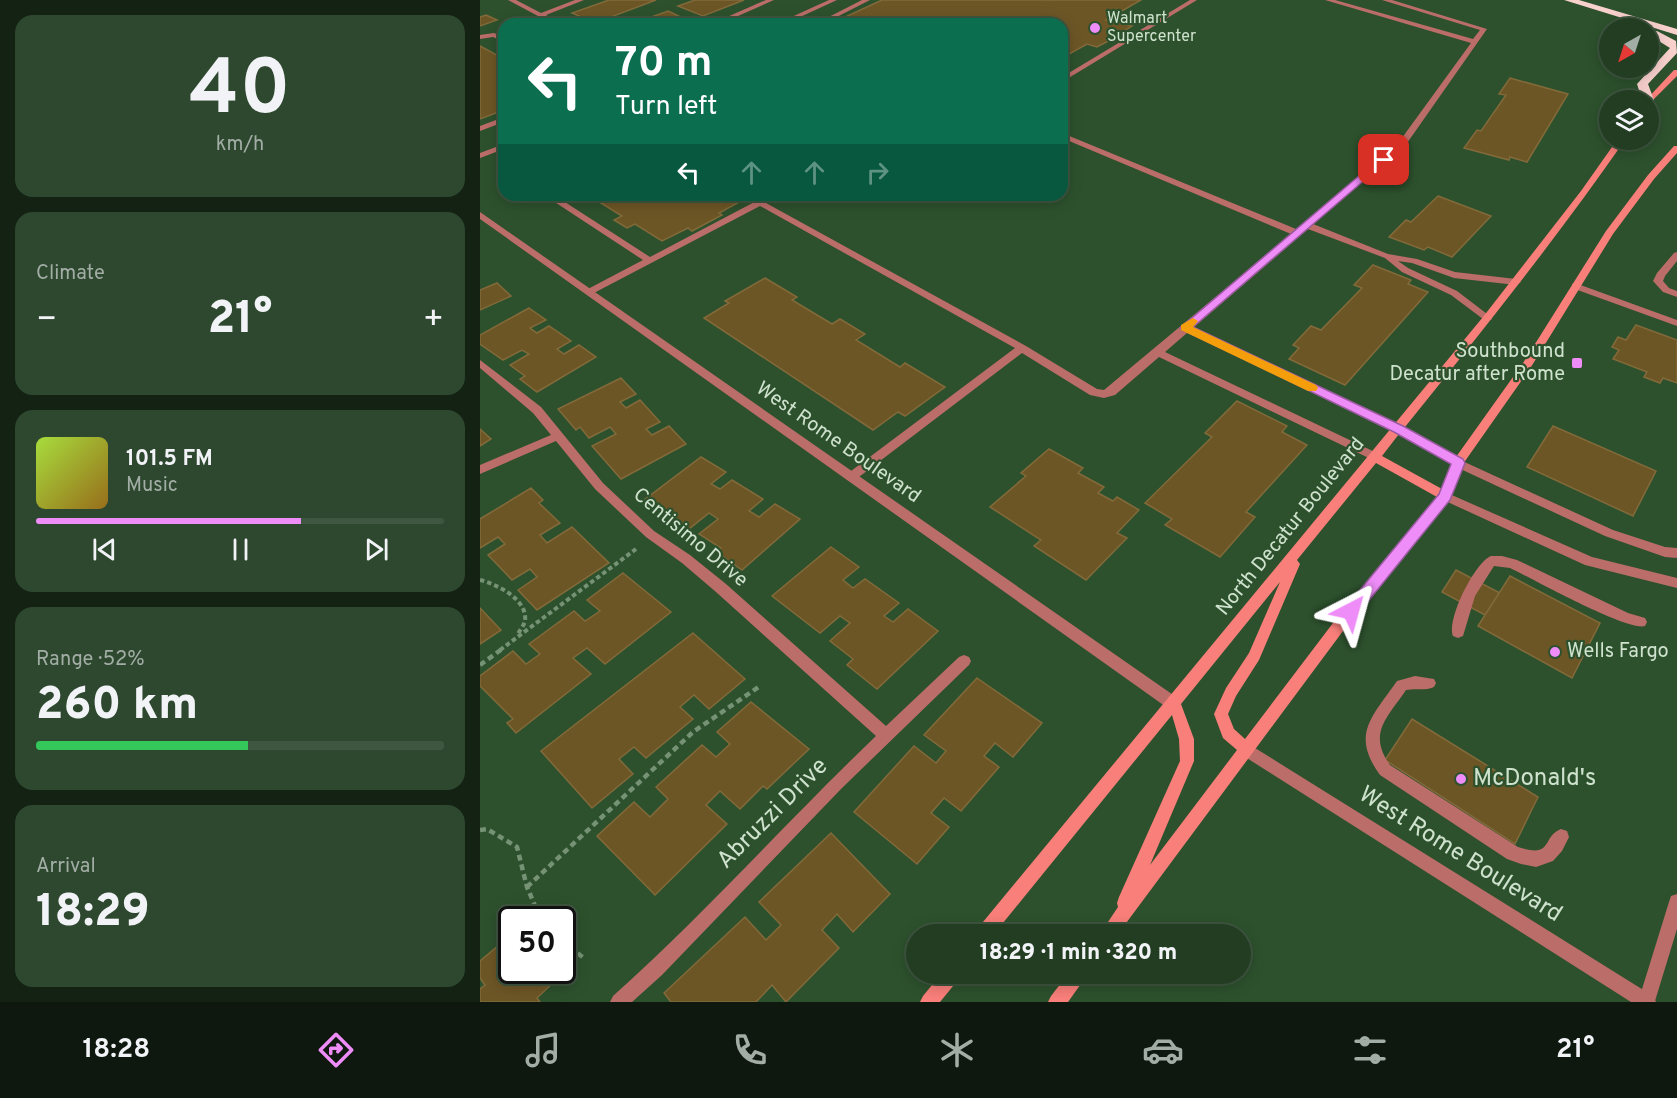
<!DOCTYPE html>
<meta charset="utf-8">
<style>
body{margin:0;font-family:Overpass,sans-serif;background:#2e482f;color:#f1f3f6;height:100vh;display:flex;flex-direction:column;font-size:22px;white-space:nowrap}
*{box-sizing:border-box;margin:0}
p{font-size:20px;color:#a2aea5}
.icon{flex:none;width:33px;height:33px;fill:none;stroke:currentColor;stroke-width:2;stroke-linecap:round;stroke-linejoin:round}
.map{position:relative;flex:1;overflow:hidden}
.details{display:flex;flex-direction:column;gap:15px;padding:15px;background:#132213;width:480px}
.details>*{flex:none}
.hud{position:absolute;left:18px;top:18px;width:570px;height:183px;border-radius:18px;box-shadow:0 3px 15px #0003,0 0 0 2px #3f5640;background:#0b6e4f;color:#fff;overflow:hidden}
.needle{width:39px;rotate:219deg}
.buttons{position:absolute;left:1119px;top:18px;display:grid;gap:12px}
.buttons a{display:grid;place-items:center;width:60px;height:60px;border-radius:50%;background:#223d22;box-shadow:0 3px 15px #0003,0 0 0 2px #3f5640;font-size:30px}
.speed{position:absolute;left:18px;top:906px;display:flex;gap:12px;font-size:30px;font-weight:700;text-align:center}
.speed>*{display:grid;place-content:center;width:78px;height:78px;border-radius:50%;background:#223d22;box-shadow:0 3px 15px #0003,0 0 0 2px #3f5640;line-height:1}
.speed .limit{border:3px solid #111;border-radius:9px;background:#fff;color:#111}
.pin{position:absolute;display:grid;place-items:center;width:51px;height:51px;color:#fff;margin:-26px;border-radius:12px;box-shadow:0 3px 9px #0006}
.me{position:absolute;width:66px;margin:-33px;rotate:39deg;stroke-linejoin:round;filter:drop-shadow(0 0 4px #0008)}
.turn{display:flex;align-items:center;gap:21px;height:126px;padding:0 18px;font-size:27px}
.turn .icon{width:78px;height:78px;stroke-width:2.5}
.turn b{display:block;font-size:42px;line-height:51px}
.lanes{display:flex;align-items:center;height:57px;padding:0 18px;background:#0003;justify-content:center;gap:30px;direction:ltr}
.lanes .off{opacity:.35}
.big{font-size:45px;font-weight:800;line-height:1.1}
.details .tile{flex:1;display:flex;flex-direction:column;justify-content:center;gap:9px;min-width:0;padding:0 21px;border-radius:18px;background:#2e482f}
.details .dial{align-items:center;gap:0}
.dial b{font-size:78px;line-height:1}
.song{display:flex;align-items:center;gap:18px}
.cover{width:72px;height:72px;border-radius:9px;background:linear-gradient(135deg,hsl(80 70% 55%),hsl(40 70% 35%))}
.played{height:6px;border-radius:3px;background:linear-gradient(90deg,#ee8cf8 65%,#3f5640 65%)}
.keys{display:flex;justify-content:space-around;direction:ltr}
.heat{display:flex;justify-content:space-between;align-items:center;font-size:33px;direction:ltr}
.charge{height:9px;border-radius:4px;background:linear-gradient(90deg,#34c759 52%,#3f5640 0)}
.trip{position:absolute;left:426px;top:924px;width:345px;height:60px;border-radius:30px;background:#223d22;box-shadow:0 3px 15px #0003,0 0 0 2px #3f5640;font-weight:800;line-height:60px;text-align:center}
.menu{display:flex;height:96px;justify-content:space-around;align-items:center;background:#0e180e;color:#a2aea5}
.menu .icon{width:42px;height:42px}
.menu .current{color:#ee8cf8}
.menu b{font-size:27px;color:#f1f3f6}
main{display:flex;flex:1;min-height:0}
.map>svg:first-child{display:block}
</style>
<main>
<section class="details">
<div class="tile dial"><b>40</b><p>km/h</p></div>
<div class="tile"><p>Climate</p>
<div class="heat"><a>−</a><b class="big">21°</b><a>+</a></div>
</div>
<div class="tile">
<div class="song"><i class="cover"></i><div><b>101.5 FM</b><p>Music</p></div></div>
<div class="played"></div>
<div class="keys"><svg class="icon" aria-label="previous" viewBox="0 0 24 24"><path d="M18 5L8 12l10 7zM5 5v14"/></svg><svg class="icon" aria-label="pause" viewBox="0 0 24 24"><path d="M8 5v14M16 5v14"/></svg><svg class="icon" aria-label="next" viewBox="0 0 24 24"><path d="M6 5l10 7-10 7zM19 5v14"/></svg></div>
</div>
<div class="tile"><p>Range · 52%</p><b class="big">260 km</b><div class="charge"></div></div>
<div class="tile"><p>Arrival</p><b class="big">18:29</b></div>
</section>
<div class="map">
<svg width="1197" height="1002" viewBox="0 0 1197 1002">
<rect width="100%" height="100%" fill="#2d512d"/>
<!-- building -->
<g fill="#6d5626" stroke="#826a3a" stroke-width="1.5">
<path d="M129 0H176L115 23 92 13Z"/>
<path d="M215 0H264L223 16 198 6Z"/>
<path d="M402 0H661L626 20 652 26 646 30 648 31 617 47 607 44 582 58V24H375L361 19Z"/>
<path d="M188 11 211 22 148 24 163 20Z"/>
<path d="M6 15 17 20 0 26V17Z"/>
<path d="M0 46 24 59V110L0 119Z"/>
<path d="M1030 78 1088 94 1047 162 1030 157 1029 160 984 148 997 130 1001 131 1026 95 1019 94Z"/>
<path d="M138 195H251L261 201 239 213 242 215 212 231 208 228 182 241 155 224 147 228 134 220 142 216 121 203Z"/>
<path d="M958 196 1011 216 972 257 948 247 944 250 909 237 926 220 931 222Z"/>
<path d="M893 265 931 280 928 284 948 292 865 385 809 359 819 348 813 345 831 326 841 330 882 288 874 285Z"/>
<path d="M285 278 317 297 312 300 352 324 360 319 385 334 376 340 420 367 425 363 465 387 425 416 418 412 393 430 224 318 249 303 245 301Z"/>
<path d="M17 283 31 296 0 310V290Z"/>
<path d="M49 308 66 320 50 328 57 333 69 326 91 341 77 349 84 354 99 345 116 357 57 392 40 379 45 376 30 365 49 354 42 350 23 360 0 344V335Z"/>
<path d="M1156 325 1197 340V383L1183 378 1180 383 1164 377 1167 372 1133 359 1139 350 1132 347 1138 337 1146 340Z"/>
<path d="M141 378 156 394 140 402 146 408 160 400 180 422 166 429 172 435 189 426 206 444 141 479 112 446 136 434 130 427 109 438 100 427 96 430 78 409Z"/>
<path d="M757 401 807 426 802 432 827 445 766 512 775 517 740 557 685 525 692 519 665 503 732 437 725 433Z"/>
<path d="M1073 426 1176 471 1153 516 1047 467Z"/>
<path d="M0 429 11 439 0 446Z"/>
<path d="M569 449 603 468 598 473 624 487 618 493 633 501 637 497 659 510 637 533 647 538 606 580 554 546 561 540 510 507 546 476 541 473Z"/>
<path d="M221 457 246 472 231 484 240 489 252 480 283 499 269 511 279 517 295 504 320 519 262 570 236 552 241 548 219 534 238 519 229 513 209 529 164 500Z"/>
<path d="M51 488 63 500 59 503 80 523 60 535 67 543 92 527 129 563 57 610 38 590 57 577 50 569 32 580 8 555 25 544 18 537 0 548V519Z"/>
<path d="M351 547 379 567 363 580 373 588 385 579 419 603 404 616 413 622 428 609 458 631 397 689 367 665 373 659 350 641 370 623 360 616 340 633 292 596Z"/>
<path d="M976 570 1020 593 1005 615 962 592Z"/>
<path d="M143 573 191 612 125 664 107 648 93 658 111 674 36 733 27 723 33 719 0 686V676L33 651 46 664 60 654 49 644 94 611 105 621 120 611 107 600Z"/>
<path d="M1030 576 1120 623 1092 678 998 626Z"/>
<path d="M0 608 21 630 0 644Z"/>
<path d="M213 633 265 679 229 709 214 695 200 707 213 719 166 758 154 747 139 759 153 774 112 808 61 751Z"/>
<path d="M497 678 562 723 533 757 515 743 504 756 519 767 481 811 464 798 451 813 469 827 437 864 374 812 434 746 456 763 466 751 444 735Z"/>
<path d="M271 702 329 749 287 789 283 786 260 809 240 791 226 805 247 824 175 895 117 836 154 802 170 817 188 799 176 787 222 745 236 757 250 744 237 732Z"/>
<path d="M932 719 1058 797 1035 844 905 760Z"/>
<path d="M351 833 410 894 373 932 357 914 342 930 359 948 306 1002 292 985 276 1002H191L184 993 265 917 286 940 301 925 279 902Z"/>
<path d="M32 934V970H70L77 979 57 998 60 1002H0V989L5 985 0 978V961Z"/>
</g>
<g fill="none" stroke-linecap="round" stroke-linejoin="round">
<!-- path-far1 -->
<g stroke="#759275" stroke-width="4" stroke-dasharray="4.5 3" stroke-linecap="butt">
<path d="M0 580C16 584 48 599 45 621 44 625 40 630 38 634"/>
<path d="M20 650 156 549"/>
</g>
<!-- path -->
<g stroke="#759275" stroke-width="4.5" stroke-dasharray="6 4" stroke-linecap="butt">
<path d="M0 665 22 649"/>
<path d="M0 830 7 829 37 847 47 887 61 920"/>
<path d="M47 887 213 732 280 686"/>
<path d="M82 941 105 959"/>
</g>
<!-- service -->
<g fill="#bb6d69" fill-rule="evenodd">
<path d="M28 0H36L61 13 95 0H104L66 15 81 24H73Z"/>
<path d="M286 0H294L240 24H231Z"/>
<path d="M382 0H390L343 24H335Z"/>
<path d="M710 0H717L582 82V77Z"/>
<path d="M845 0H855L993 39 1000 30 902 0H912L1007 29 925 146 833 224 908 254 937 259 975 272 1036 279 1041 282 1036 285 974 278 932 263 918 261 928 268 977 291 1011 317 1012 319 1007 322 971 295 922 272 905 258 828 229 713 328 923 426 925 429 919 433 707 333 685 352 899 454 901 457 895 461 679 357 635 395 624 398 610 395 542 353 375 480H367L365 477 367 474 535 348 280 206 112 294H106V290L163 260 64 195H74L170 257 288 195H299L286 203 546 346 617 389 624 390 811 234 582 138V133L816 229 919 142 991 43Z"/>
<path d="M14 33 24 37V42L13 37 0 39V35Z"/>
<path d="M24 117V122L0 131V126Z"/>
<path d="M1197 252V261L1185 276 1183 281 1189 288 1197 291V297L1183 292 1173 281 1177 273 1194 253Z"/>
<path d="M1095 283 1197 320V326L1092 288V284Z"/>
<path d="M978 459 1133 530 1185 547 1197 548V558L1185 557 1125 536 974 466 972 463 974 460Z"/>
<path d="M965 492 1112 557 1197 578V588L1105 565 961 499 959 496Z"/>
<path d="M1011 556H1022L1037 560 1148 613 1165 618 1167 622 1165 626C1148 632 1051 578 1030 568L1014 566 995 596 983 636 978 638 973 636C966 620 995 562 1011 556Z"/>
<path d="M935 676 954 679 956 683 954 687C945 691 936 688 926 690 908 717 887 733 910 765L1038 847C1074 859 1061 837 1081 829L1087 831 1089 837 1082 851 1073 861 1056 867 1041 864 1027 859 900 775C870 734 893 716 917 681Z"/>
<path d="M1197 894V929L1175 1001 1158 1002 1189 902 1191 896Z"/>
</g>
<!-- minor -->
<g fill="#bb6d69" fill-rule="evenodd">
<path d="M349 0H357L305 24H296Z"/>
<path d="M24 144V149L0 158V153Z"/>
<path d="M0 360 61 407 123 483 174 531 210 555 246 584 406 726 479 657 484 655 489 657 491 661 489 665 362 788 182 975 152 1002H130L133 996C225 914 307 821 396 736L236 592 202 563 166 537 115 489 76 441 0 474V465L71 435 53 413 0 368Z"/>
</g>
<!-- tertiary -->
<g fill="#bb6d69" fill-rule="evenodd">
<path d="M0 212 699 699 701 704 699 709 694 710 689 709 0 219Z"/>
<path d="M767 743 1173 996 1176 1002H1151L762 755 760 750 762 745Z"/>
</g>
<!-- secondary -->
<g fill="#f97f7a" fill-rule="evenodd">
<path d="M1194 70H1197V76L1168 105V100H1166Z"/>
<path d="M1137 140H1145C1076 239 1001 333 925 427L976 457 1043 363 1126 231 1168 175 1194 146H1197V153L1174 179 1133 234 1051 367 983 464 969 499 863 631 638 934H620L638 907 637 903 639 897 700 761 699 739 692 715 514 934H496L498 928 1003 317 1101 191ZM919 434 972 465 962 489 902 456ZM896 463 957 497 853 623 765 739 754 729 748 714 756 696 779 660 820 564 817 560ZM800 582 769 653 746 688 734 714 743 738 757 750 670 865 714 761V739L701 704Z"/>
<path d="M461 974H481L478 980 460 1002H440L443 996Z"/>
<path d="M588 974H608L588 1002H568L571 996Z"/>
</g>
<!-- motorway -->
<g fill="#f8d1cd" fill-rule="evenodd">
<path d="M1084 0H1099L1197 29V35Z"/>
<path d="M1169 31H1177L1196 41 1197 53 1168 84 1174 100 1168 103V100H1162L1157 84 1190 48 1169 35Z"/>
</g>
</g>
<!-- route -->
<path fill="#ee8cf8" stroke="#9b5ba1" stroke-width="1.5" d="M900 158 908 160 713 327 923 426 983 459 985 463 970 500 877 615 871 617 866 615 864 611 866 607 959 494 971 464 914 432 700 328Z"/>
<!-- slow -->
<path fill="#f59e0b" d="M713 318 718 321 713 327 836 385 838 388 836 391H828L701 330V325Z"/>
<!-- markers -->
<g fill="#ee8cf8" stroke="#2d512d" stroke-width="2">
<circle cx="615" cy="28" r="6"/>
<rect x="1091" y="357" width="12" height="12" rx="3"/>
<circle cx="1075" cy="652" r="6"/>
<circle cx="981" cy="779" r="6"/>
</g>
<g text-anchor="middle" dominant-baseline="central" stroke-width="4.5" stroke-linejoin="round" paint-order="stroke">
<!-- far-poi labels -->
<g font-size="16" fill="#cee2cd" stroke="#2d512d" text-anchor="start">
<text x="627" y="19">Walmart<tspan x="627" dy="18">Supercenter</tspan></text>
</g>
<!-- poi labels -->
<g font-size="20" fill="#cee2cd" stroke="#2d512d" text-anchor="end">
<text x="1085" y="352">Southbound<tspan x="1085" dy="23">Decatur after Rome</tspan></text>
<text x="1087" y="652" text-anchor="start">Wells Fargo</text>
</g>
<!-- street labels -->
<g font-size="20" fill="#cee2cd" stroke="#2d512d">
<text transform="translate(358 443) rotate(35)">West Rome Boulevard</text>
<text transform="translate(811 527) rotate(-51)">North Decatur Boulevard</text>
<text transform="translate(210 538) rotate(40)">Centisimo Drive</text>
</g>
<!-- near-poi labels -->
<g font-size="24" fill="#cee2cd" stroke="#2d512d" text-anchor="start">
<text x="993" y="779">McDonald's</text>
</g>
<!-- near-street labels -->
<g font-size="24" fill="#cee2cd" stroke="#2d512d">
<text transform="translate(293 814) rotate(-45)">Abruzzi Drive</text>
<text transform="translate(980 855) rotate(32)">West Rome Boulevard</text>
</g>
</g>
</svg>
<div class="buttons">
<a><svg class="needle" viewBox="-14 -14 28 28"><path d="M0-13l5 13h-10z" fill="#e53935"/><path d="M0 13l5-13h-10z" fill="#a2aea5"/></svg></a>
<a><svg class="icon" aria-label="layers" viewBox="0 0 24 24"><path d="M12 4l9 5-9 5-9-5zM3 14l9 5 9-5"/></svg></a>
</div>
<div class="speed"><div class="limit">50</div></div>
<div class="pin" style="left:904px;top:160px;background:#d93025"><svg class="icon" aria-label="arrive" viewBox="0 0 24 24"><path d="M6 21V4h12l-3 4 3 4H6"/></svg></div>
<svg class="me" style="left:871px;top:611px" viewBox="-20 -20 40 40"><path d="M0-17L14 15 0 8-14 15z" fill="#ee8cf8" stroke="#fff" stroke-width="4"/></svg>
<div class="trip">18:29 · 1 min · 320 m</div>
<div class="hud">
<div class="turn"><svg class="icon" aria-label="left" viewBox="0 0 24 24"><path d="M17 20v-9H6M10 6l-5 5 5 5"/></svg><div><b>70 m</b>Turn left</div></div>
<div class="lanes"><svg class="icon" aria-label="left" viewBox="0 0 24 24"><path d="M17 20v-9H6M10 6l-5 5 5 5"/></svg><svg class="icon off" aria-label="ahead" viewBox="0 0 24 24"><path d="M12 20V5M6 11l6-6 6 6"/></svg><svg class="icon off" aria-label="ahead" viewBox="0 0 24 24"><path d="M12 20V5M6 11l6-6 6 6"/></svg><svg class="icon off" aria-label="right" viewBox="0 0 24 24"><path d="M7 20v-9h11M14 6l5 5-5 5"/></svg></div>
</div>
</div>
</main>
<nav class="menu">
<b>18:28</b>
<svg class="icon current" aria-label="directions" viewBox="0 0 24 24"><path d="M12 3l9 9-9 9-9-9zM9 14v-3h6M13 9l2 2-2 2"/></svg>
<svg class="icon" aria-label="music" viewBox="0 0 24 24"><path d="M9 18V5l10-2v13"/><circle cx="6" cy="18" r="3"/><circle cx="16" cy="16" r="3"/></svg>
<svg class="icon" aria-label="phone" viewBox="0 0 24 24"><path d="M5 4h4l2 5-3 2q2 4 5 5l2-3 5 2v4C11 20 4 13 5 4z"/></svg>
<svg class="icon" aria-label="climate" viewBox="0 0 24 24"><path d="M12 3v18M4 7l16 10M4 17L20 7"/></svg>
<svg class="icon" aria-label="car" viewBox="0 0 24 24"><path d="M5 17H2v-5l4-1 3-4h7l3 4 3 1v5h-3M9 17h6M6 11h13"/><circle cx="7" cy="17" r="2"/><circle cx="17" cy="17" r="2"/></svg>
<svg class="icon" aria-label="filters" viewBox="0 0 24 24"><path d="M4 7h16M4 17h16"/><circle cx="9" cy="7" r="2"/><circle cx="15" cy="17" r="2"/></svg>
<b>21°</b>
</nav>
